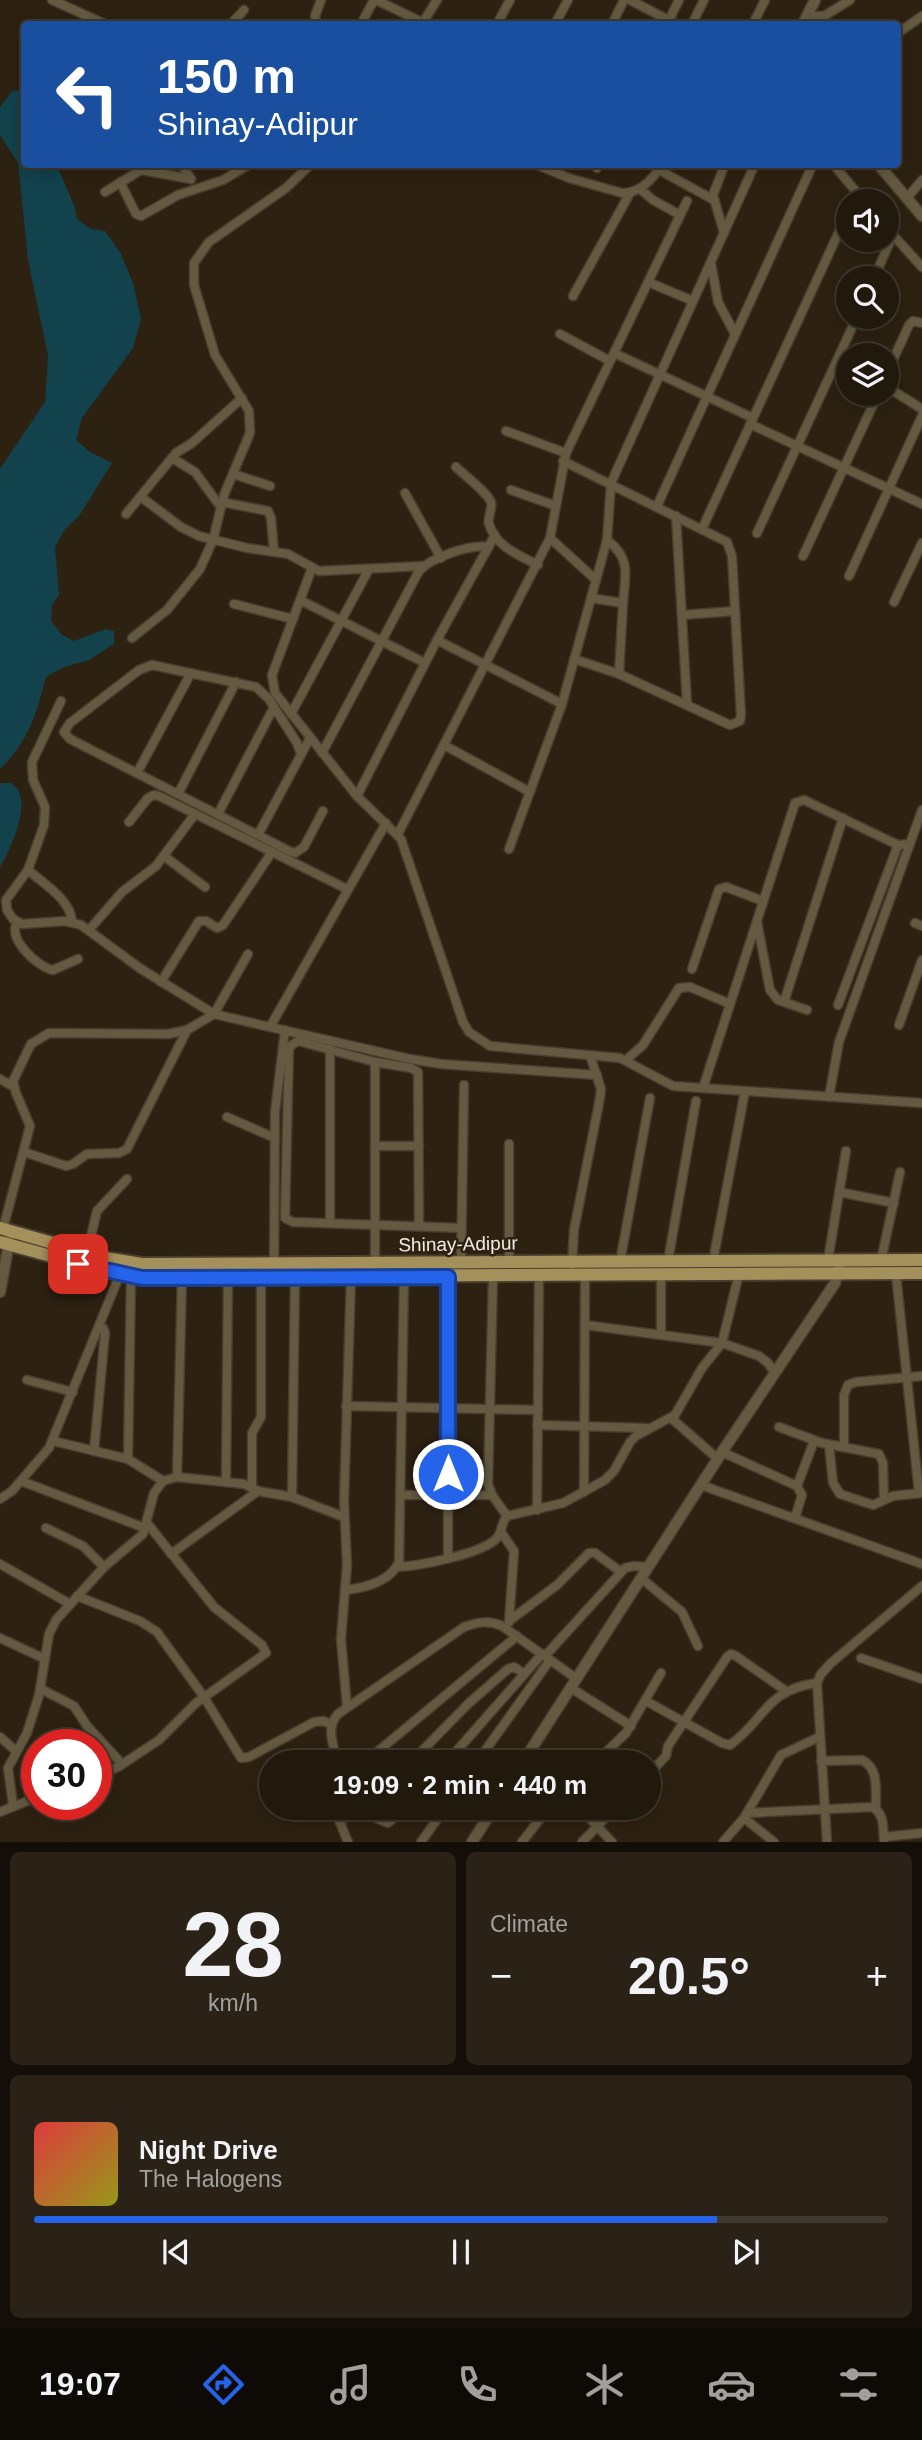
<!DOCTYPE html>
<meta charset="utf-8">
<style>
body{margin:0;font-family:Helvetica,sans-serif;background:#2a2216;color:#f1f3f6;height:100vh;display:flex;flex-direction:column;font-size:26px;white-space:nowrap}
*{box-sizing:border-box;margin:0}
p{font-size:23px;color:#a2a09d}
.icon{flex:none;width:38px;height:38px;fill:none;stroke:currentColor;stroke-width:2;stroke-linecap:round;stroke-linejoin:round}
.map{position:relative;height:1842px;overflow:hidden}
.details{display:flex;flex-direction:column;gap:10px;padding:10px;background:#130e07;flex:1}
.details>*{flex:none}
.top-card{position:absolute;left:21px;top:21px;width:880px;height:147px;border-radius:7px;box-shadow:0 4px 18px #0003,0 0 0 2px #3f382e;background:#1a4fa0;color:#fff;overflow:hidden}
.controls{position:absolute;left:836px;top:189px;display:grid;gap:14px}
.controls a{display:grid;place-items:center;width:63px;height:63px;border-radius:50%;background:#22190d;box-shadow:0 4px 18px #0003,0 0 0 2px #3f382e;font-size:35px}
.speed{position:absolute;left:21px;top:1729px;display:flex;gap:14px;font-size:35px;font-weight:700;text-align:center}
.speed>*{display:grid;place-content:center;width:91px;height:91px;border-radius:50%;background:#22190d;box-shadow:0 4px 18px #0003,0 0 0 2px #3f382e;line-height:1}
.speed .limit{border:10px solid #d22;background:#fff;color:#111}
.pin{position:absolute;display:grid;place-items:center;width:60px;height:60px;color:#fff;margin:-30px;border-radius:14px;box-shadow:0 4px 10px #0006}
.me{position:absolute;width:77px;margin:-38px;rotate:0deg;stroke-linejoin:round;filter:drop-shadow(0 0 5px #0008)}
.turn{display:flex;align-items:center;gap:24px;height:147px;padding:0 21px;font-size:32px}
.turn .icon{width:91px;height:91px;stroke-width:2.5}
.turn b{display:block;font-size:49px;line-height:60px}
.big{font-size:52px;font-weight:700;line-height:1.1}
.details .card{flex:1;display:flex;flex-direction:column;justify-content:center;gap:10px;min-width:0;padding:0 24px;border-radius:10px;background:#2a2216}
.details .dial{align-items:center;gap:0}
.dial b{font-size:91px;line-height:1}
.song{display:flex;align-items:center;gap:21px}
.cover{width:84px;height:84px;border-radius:10px;background:linear-gradient(135deg,hsl(0 70% 55%),hsl(60 70% 35%))}
.played{height:7px;border-radius:4px;background:linear-gradient(90deg,#2563eb 80%,#3f382e 80%)}
.keys{display:flex;justify-content:space-around;direction:ltr}
.heat{display:flex;justify-content:space-between;align-items:center;font-size:38px;direction:ltr}
.details .tiles{flex:1;display:grid;gap:10px;grid-template-columns:1fr 1fr}
.card:last-child{grid-column:span 2}
.trip{position:absolute;left:259px;top:1750px;width:402px;height:70px;border-radius:35px;background:#22190d;box-shadow:0 4px 18px #0003,0 0 0 2px #3f382e;font-weight:700;line-height:70px;text-align:center}
.menu{display:flex;height:112px;justify-content:space-around;align-items:center;background:#0e0a05;color:#a2a09d}
.menu .icon{width:49px;height:49px}
.menu .active{color:#2563eb}
.menu b{font-size:32px;color:#f1f3f6}
.map>svg:first-child{display:block}
</style>
<div class="map">
<svg width="922" height="1842" viewBox="0 0 922 1842">
<rect width="100%" height="100%" fill="#2d2111"/>
<!-- water -->
<g fill="#12424c">
<path d="M24 90V164L57 165 75 208 77 219 91 229 105 231 121 254 133 283 141 319 133 348 82 418 76 440 90 452 112 463 79 516 65 529 55 547 59 595 52 605 51 621 62 635 74 641 106 629 114 631V644L89 660 64 667 46 677C35 717 30 739 0 769V469L45 402 48 356 28 260 18 163 0 135V107L12 91Z"/>
<path d="M0 783H11C14 786 18 788 19 792 28 811 10 850 0 867Z"/>
</g>
<g fill="none" stroke-linecap="round" stroke-linejoin="round">
<!-- minor casing -->
<g stroke="#493d2e" stroke-width="11">
<g id="minor">
<path d="M52 0 105 24"/>
<path d="M376 0 426 24"/>
<path d="M630 0 676 24"/>
<path d="M807 16H824L850 0"/>
<path d="M231 24 244 10"/>
<path d="M317 24 315 16 321 0"/>
<path d="M361 24 374 0"/>
<path d="M422 24 437 0"/>
<path d="M497 24 510 0"/>
<path d="M555 24 568 0"/>
<path d="M612 24 624 0"/>
<path d="M667 24 679 0"/>
<path d="M692 24 704 0"/>
<path d="M753 24 765 0"/>
<path d="M898 33 922 16"/>
<path d="M181 164 191 179"/>
<path d="M535 164 569 178 622 193C642 193 652 178 664 164"/>
<path d="M833 164 864 201"/>
<path d="M597 168 598 164"/>
<path d="M659 170 714 200"/>
<path d="M120 182 136 214 141 216 178 195 223 180 250 164"/>
<path d="M640 189 653 200 680 215"/>
<path d="M105 192 141 170 191 179"/>
<path d="M907 198 922 180"/>
<path d="M724 233 713 195 725 164"/>
<path d="M893 235 922 267"/>
<path d="M711 263 718 302 735 334"/>
<path d="M874 278 893 235 887 228"/>
<path d="M648 282 693 301"/>
<path d="M573 296 630 193"/>
<path d="M560 334 610 361"/>
<path d="M614 353 753 418"/>
<path d="M887 373 909 325 913 321 922 323"/>
<path d="M887 387 922 409"/>
<path d="M750 424 922 504"/>
<path d="M506 431 566 453"/>
<path d="M172 458 195 472 220 506"/>
<path d="M563 461 727 542 732 556 741 715 740 721 730 725 619 674 623 603 591 598"/>
<path d="M456 467C464 475 487 492 491 502 493 509 487 516 489 524 496 547 519 555 538 565"/>
<path d="M233 474 270 486"/>
<path d="M511 490 556 506"/>
<path d="M405 493 441 558"/>
<path d="M141 497 181 527 199 536 247 548 288 554 319 571 424 566"/>
<path d="M221 502 268 511 271 518 274 552"/>
<path d="M657 506 813 164"/>
<path d="M126 514 176 453 192 443 242 398"/>
<path d="M676 516 687 704"/>
<path d="M702 529 849 210"/>
<path d="M757 533 857 317"/>
<path d="M607 540C632 559 625 576 623 603"/>
<path d="M803 556 878 394"/>
<path d="M312 568 272 675 275 693 357 796 401 839 463 1022 469 1032 490 1046 620 1058 673 1086 922 1103"/>
<path d="M849 576 922 416"/>
<path d="M596 580 550 538 566 453 687 201"/>
<path d="M300 600 425 663"/>
<path d="M894 602 922 543"/>
<path d="M234 604 293 619"/>
<path d="M682 615 735 611"/>
<path d="M132 638 167 610 200 569 213 540 224 495 250 433 249 411 215 355 194 285V263L209 242 286 188 311 164"/>
<path d="M437 640 562 704"/>
<path d="M574 659 619 674"/>
<path d="M61 701 32 762 33 780 45 807 44 825 28 870 6 900 7 910 13 919 22 924 65 921 81 925 141 969 214 1014 270 1027"/>
<path d="M291 714 369 569"/>
<path d="M444 745 530 792"/>
<path d="M322 753 419 571C432 557 470 544 489 547"/>
<path d="M301 754 297 743 269 699 256 687 152 665 139 670 70 723 64 732 70 739 289 851 295 853 304 847 323 811"/>
<path d="M137 773 191 673"/>
<path d="M178 794 236 682"/>
<path d="M357 796 437 640 495 535"/>
<path d="M218 814 274 707"/>
<path d="M129 822 148 798 154 795 159 796 347 889"/>
<path d="M386 823 270 1027 410 1059 441 1064 597 1075"/>
<path d="M398 834 550 538"/>
<path d="M258 835 310 738"/>
<path d="M509 849 562 704 607 540 611 483 755 164"/>
<path d="M164 856 205 887"/>
<path d="M28 870C44 884 70 899 72 921"/>
<path d="M757 922 770 990 778 1000 807 1010"/>
<path d="M17 923C7 938 37 967 53 970L78 959"/>
<path d="M915 923 922 926"/>
<path d="M89 930 122 892 156 866 195 814"/>
<path d="M692 969 719 889 726 887 763 901"/>
<path d="M161 982 199 921H206L217 928 223 925 272 852"/>
<path d="M784 1002 843 818"/>
<path d="M838 1005 898 845"/>
<path d="M899 1025 922 960"/>
<path d="M330 1049V1223"/>
<path d="M626 1060 643 1045 679 988 690 987 730 1004"/>
<path d="M375 1062V1264"/>
<path d="M0 1079 14 1087"/>
<path d="M703 1088 795 803 804 800 898 845 910 844"/>
<path d="M829 1097 839 1042 922 810"/>
<path d="M227 1117 275 1138"/>
<path d="M509 1144V1263"/>
<path d="M375 1146H419"/>
<path d="M24 1152 66 1166 73 1164 87 1154 119 1153 127 1149 187 1030"/>
<path d="M839 1192 894 1203"/>
<path d="M419 1226 418 1072 411 1068 375 1062 298 1041 289 1047 285 1218 293 1222 461 1228"/>
<path d="M3 1229 30 1126 16 1093 13 1081 31 1044 49 1033 168 1034 187 1030 214 1014 248 954"/>
<path d="M87 1253 97 1211 127 1179"/>
<path d="M828 1260 846 1151"/>
<path d="M668 1261 696 1101"/>
<path d="M713 1261 745 1091"/>
<path d="M881 1261 900 1172"/>
<path d="M620 1262 650 1098"/>
<path d="M461 1263 464 1085"/>
<path d="M274 1264 275 1112 285 1030"/>
<path d="M572 1265 574 1230 600 1098 601 1089 590 1055"/>
<path d="M896 1274 919 1493"/>
<path d="M493 1276 488 1484 492 1495 507 1516"/>
<path d="M585 1325 722 1343 759 1356 768 1363 775 1373"/>
<path d="M661 1334V1274"/>
<path d="M27 1380 73 1392"/>
<path d="M346 1406 538 1410"/>
<path d="M671 1418 718 1459"/>
<path d="M537 1425 646 1428"/>
<path d="M779 1427 822 1443 879 1454 883 1463 884 1500"/>
<path d="M53 1441 128 1459 163 1481"/>
<path d="M829 1445 833 1483 840 1494 873 1505 893 1496 922 1493"/>
<path d="M844 1447V1395L848 1385 856 1382 922 1376"/>
<path d="M94 1451 105 1333 103 1328 99 1326"/>
<path d="M722 1452 797 1486 802 1495 795 1518"/>
<path d="M128 1459 131 1276"/>
<path d="M177 1477 182 1277"/>
<path d="M21 1481 145 1528"/>
<path d="M226 1482 228 1277"/>
<path d="M701 1485 922 1564"/>
<path d="M797 1486 814 1441"/>
<path d="M252 1488V1433L261 1417V1277"/>
<path d="M584 1492 585 1275"/>
<path d="M401 1495H492"/>
<path d="M292 1497 295 1277"/>
<path d="M0 1499 12 1491 49 1448 120 1274"/>
<path d="M537 1510 539 1275"/>
<path d="M46 1528 83 1546 104 1567"/>
<path d="M501 1532 514 1551 509 1622"/>
<path d="M171 1554 258 1491"/>
<path d="M448 1558V1277"/>
<path d="M0 1564 70 1604"/>
<path d="M397 1567C419 1566 481 1554 496 1539 503 1532 501 1522 507 1516L563 1503 605 1480 614 1471 630 1442 636 1436 675 1415 702 1368 722 1343 739 1274"/>
<path d="M641 1578 682 1612 698 1646"/>
<path d="M345 1590C364 1588 390 1582 399 1562L404 1277"/>
<path d="M77 1596 140 1621 157 1632 204 1697 241 1758 249 1757 314 1722 323 1721 331 1724"/>
<path d="M509 1621 557 1585 589 1553H595L621 1572"/>
<path d="M0 1638 45 1659"/>
<path d="M545 1656 625 1568 634 1566 649 1567"/>
<path d="M861 1658 922 1679"/>
<path d="M571 1688 631 1726"/>
<path d="M41 1689 74 1706 87 1726 122 1764"/>
<path d="M646 1701 722 1743 730 1745C766 1719 765 1690 817 1683"/>
<path d="M347 1707 341 1639 347 1565 344 1501 351 1277"/>
<path d="M0 1737 16 1751"/>
<path d="M821 1761 862 1760C880 1769 875 1791 876 1808"/>
<path d="M337 1762C334 1745 325 1728 338 1714L464 1627C478 1622 488 1620 502 1626L577 1679"/>
<path d="M365 1762 517 1636"/>
<path d="M411 1762 469 1703 508 1669 514 1667 523 1673"/>
<path d="M447 1762 542 1654"/>
<path d="M477 1762 550 1660"/>
<path d="M596 1762 626 1733 661 1673"/>
<path d="M649 1774 666 1756 668 1746 727 1657 731 1654 736 1656 786 1691"/>
<path d="M96 1776 118 1767 159 1740 196 1703 266 1653 262 1645 214 1607 147 1523"/>
<path d="M13 1805 8 1768 27 1733 39 1695 49 1634 56 1620 104 1567 143 1534 154 1493 163 1481 177 1477 244 1484 258 1491 292 1497 344 1517"/>
<path d="M334 1808 348 1842"/>
<path d="M364 1808 369 1815 388 1823 405 1808"/>
<path d="M526 1808 539 1817 550 1808"/>
<path d="M580 1808 612 1842"/>
<path d="M0 1812 37 1797"/>
<path d="M747 1813 872 1807C885 1813 883 1829 884 1842"/>
<path d="M744 1818 774 1842"/>
<path d="M339 1821 364 1808"/>
<path d="M884 1837 922 1833"/>
<path d="M421 1842 445 1808"/>
<path d="M522 1842 543 1815"/>
<path d="M582 1842 615 1808"/>
<path d="M723 1842 744 1818 781 1755 819 1737"/>
<path d="M827 1842 817 1683 821 1674 831 1663 922 1586"/>
</g>
</g>
<!-- tertiary casing -->
<g stroke="#493d2e" stroke-width="13">
<g id="tertiary">
<path d="M803 24 815 0"/>
<path d="M878 164 922 216"/>
<path d="M0 1292 11 1232"/>
<path d="M523 1762 722 1452 835 1283 839 1268"/>
<path d="M472 1842 494 1808"/>
</g>
</g>
<!-- primary casing -->
<g stroke="#493d2e" stroke-width="16">
<g id="primary">
<path d="M0 1228 105 1258 142 1264 922 1260"/>
<path d="M0 1242 102 1270 142 1277 922 1273"/>
</g>
</g>
<!-- minor -->
<use href="#minor" stroke="#645a41" stroke-width="8"/>
<!-- tertiary -->
<use href="#tertiary" stroke="#645a41" stroke-width="10"/>
<!-- primary -->
<use href="#primary" stroke="#a4905b" stroke-width="12"/>
</g>
<g fill="none" stroke-linecap="round" stroke-linejoin="round">
<!-- route casing -->
<g stroke="#184099" stroke-width="18">
<path id="route" d="M78 1264 142 1278 448 1277V1474"/>
</g>
<!-- route -->
<use href="#route" stroke="#2563eb" stroke-width="12"/>
</g>
<g text-anchor="middle" dominant-baseline="central" stroke-width="5" stroke-linejoin="round" paint-order="stroke">
<!-- street labels -->
<g font-size="19" fill="#f3ebe1" stroke="#2d2111">
<text transform="translate(458 1244) rotate(-1)">Shinay-Adipur</text>
</g>
</g>
</svg>
<div class="controls">
<a><svg class="icon" aria-label="sound" viewBox="0 0 24 24"><path d="M4 9h4l5-4v14l-5-4H4zM17 9q2 3 0 6"/></svg></a>
<a><svg class="icon" aria-label="search" viewBox="0 0 24 24"><circle cx="10" cy="10" r="6"/><path d="M15 15l6 6"/></svg></a>
<a><svg class="icon" aria-label="layers" viewBox="0 0 24 24"><path d="M12 4l9 5-9 5-9-5zM3 14l9 5 9-5"/></svg></a>
</div>
<div class="speed"><div class="limit">30</div></div>
<div class="pin" style="left:78px;top:1264px;background:#d93025"><svg class="icon" aria-label="arrive" viewBox="0 0 24 24"><path d="M6 21V4h12l-3 4 3 4H6"/></svg></div>
<svg class="me" style="left:448px;top:1474px" viewBox="-20 -20 40 40"><circle r="17" fill="#2563eb" stroke="#fff" stroke-width="3"/><path d="M0-11L8 9 0 5-8 9z" fill="#fff"/></svg>
<div class="trip">19:09 · 2 min · 440 m</div>
<div class="top-card">
<div class="turn"><svg class="icon" aria-label="left" viewBox="0 0 24 24"><path d="M17 20v-9H6M10 6l-5 5 5 5"/></svg><div><b>150 m</b>Shinay-Adipur</div></div>
</div>
</div>
<section class="details">
<div class="tiles">
<div class="card dial"><b>28</b><p>km/h</p></div>
<div class="card"><p>Climate</p>
<div class="heat"><a>−</a><b class="big">20.5°</b><a>+</a></div>
</div>
<div class="card">
<div class="song"><i class="cover"></i><div><b>Night Drive</b><p>The Halogens</p></div></div>
<div class="played"></div>
<div class="keys"><svg class="icon" aria-label="previous" viewBox="0 0 24 24"><path d="M18 5L8 12l10 7zM5 5v14"/></svg><svg class="icon" aria-label="pause" viewBox="0 0 24 24"><path d="M8 5v14M16 5v14"/></svg><svg class="icon" aria-label="next" viewBox="0 0 24 24"><path d="M6 5l10 7-10 7zM19 5v14"/></svg></div>
</div>
</div>
</section>
<nav class="menu">
<b>19:07</b>
<svg class="icon active" aria-label="directions" viewBox="0 0 24 24"><path d="M12 3l9 9-9 9-9-9zM9 14v-3h6M13 9l2 2-2 2"/></svg>
<svg class="icon" aria-label="music" viewBox="0 0 24 24"><path d="M9 18V5l10-2v13"/><circle cx="6" cy="18" r="3"/><circle cx="16" cy="16" r="3"/></svg>
<svg class="icon" aria-label="phone" viewBox="0 0 24 24"><path d="M5 4h4l2 5-3 2q2 4 5 5l2-3 5 2v4C11 20 4 13 5 4z"/></svg>
<svg class="icon" aria-label="climate" viewBox="0 0 24 24"><path d="M12 3v18M4 7l16 10M4 17L20 7"/></svg>
<svg class="icon" aria-label="car" viewBox="0 0 24 24"><path d="M5 17H2v-5l4-1 3-4h7l3 4 3 1v5h-3M9 17h6M6 11h13"/><circle cx="7" cy="17" r="2"/><circle cx="17" cy="17" r="2"/></svg>
<svg class="icon" aria-label="filters" viewBox="0 0 24 24"><path d="M4 7h16M4 17h16"/><circle cx="9" cy="7" r="2"/><circle cx="15" cy="17" r="2"/></svg>
</nav>
